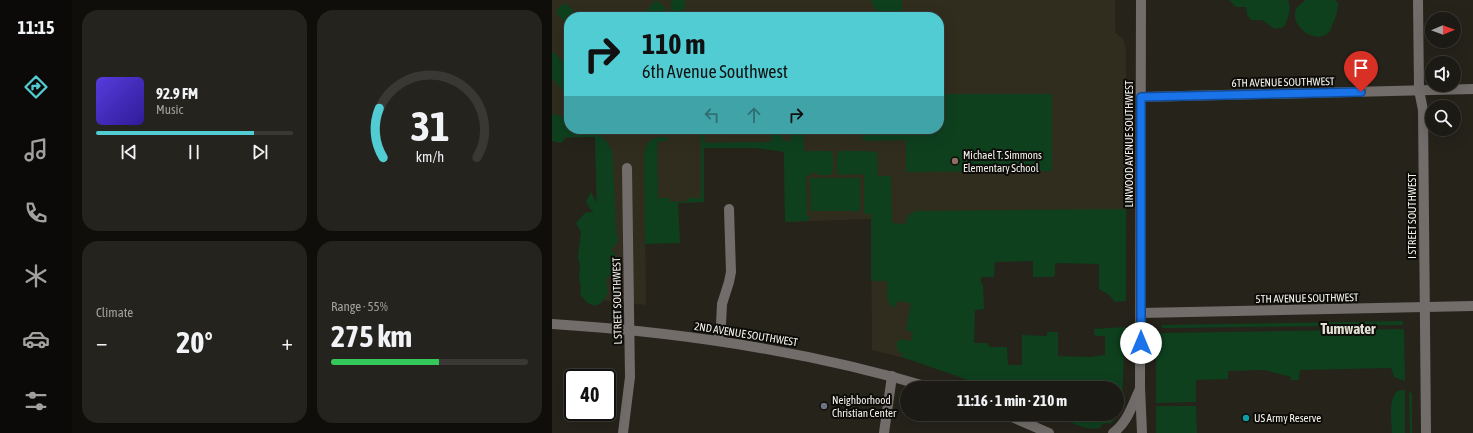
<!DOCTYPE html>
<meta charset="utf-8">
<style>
body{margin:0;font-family:"Asap Condensed",sans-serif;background:#25231d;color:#f1f3f6;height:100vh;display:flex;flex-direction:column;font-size:15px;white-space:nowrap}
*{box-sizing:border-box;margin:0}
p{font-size:13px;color:#a0a1a0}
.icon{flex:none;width:22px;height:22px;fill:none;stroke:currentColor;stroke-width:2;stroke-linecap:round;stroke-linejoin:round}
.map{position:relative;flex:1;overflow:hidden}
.side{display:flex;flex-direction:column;gap:10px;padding:10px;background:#0f0e0b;width:480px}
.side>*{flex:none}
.guide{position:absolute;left:12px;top:12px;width:380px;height:122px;border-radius:16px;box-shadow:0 4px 16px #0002,0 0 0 1px #3a3834;background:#51ccd3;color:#111;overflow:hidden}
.needle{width:26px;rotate:89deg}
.tools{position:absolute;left:873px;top:12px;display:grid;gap:8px}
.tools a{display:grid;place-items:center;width:36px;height:36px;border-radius:50%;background:#1c1a14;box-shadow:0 4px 16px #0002,0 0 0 1px #3a3834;font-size:20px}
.speed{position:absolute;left:12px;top:369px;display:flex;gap:8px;font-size:20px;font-weight:700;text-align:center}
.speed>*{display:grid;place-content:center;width:52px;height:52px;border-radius:50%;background:#1c1a14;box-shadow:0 4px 16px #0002,0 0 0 1px #3a3834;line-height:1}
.speed .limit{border:2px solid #111;border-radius:6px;background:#fff;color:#111}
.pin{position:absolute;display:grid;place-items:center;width:34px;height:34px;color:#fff;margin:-41px -17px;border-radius:50% 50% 50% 0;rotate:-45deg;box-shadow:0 0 4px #0007}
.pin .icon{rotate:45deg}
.me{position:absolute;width:44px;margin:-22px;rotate:0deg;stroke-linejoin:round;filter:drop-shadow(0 0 3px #0008)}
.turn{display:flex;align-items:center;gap:14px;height:84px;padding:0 12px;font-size:18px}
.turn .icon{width:52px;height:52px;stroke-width:2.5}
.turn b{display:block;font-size:28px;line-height:34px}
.lanes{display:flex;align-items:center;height:38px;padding:0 12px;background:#0003;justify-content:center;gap:20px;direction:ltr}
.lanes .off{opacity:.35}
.big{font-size:30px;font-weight:700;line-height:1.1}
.side .card{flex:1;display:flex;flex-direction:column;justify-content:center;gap:6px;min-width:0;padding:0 14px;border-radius:16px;background:#25231d}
.side .dial{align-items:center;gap:0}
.dial svg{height:104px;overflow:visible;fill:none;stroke:#3a3834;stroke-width:7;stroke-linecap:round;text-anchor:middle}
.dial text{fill:#f1f3f6;stroke:none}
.song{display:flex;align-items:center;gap:12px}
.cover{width:48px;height:48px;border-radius:6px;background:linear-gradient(135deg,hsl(250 70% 55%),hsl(250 70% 35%))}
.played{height:4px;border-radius:2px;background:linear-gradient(90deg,#51ccd3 80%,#3a3834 80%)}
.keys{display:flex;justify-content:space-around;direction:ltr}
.heat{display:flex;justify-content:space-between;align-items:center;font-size:22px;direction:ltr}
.charge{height:6px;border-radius:3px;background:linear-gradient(90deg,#34c759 55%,#3a3834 0)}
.side .tiles{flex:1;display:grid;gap:10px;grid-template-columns:repeat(2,1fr)}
.trip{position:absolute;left:348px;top:381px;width:224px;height:40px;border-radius:20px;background:#1c1a14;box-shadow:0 4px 16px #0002,0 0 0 1px #3a3834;font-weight:700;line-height:40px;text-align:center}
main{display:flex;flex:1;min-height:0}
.dock{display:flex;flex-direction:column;width:72px;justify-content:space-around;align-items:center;background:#0b0a08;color:#a0a1a0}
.dock .icon{width:28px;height:28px}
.dock .on{color:#51ccd3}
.dock b{font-size:18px;color:#f1f3f6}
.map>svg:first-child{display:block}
</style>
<main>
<nav class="dock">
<b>11:15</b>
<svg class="icon on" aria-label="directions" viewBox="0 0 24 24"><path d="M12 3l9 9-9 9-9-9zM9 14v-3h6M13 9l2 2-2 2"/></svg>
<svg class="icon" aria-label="music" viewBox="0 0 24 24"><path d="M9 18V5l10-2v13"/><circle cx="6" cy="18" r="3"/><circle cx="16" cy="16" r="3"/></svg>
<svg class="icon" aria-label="phone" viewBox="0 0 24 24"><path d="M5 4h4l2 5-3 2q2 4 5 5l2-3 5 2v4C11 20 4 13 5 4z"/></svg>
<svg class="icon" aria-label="climate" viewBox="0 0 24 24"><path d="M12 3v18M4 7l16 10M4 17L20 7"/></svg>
<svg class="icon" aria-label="car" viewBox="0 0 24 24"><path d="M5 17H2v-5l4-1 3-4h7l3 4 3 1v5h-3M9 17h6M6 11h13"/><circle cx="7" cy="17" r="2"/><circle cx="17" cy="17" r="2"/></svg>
<svg class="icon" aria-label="filters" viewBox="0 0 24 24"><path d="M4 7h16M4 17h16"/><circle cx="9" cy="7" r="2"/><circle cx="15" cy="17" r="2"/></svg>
</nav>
<section class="side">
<div class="tiles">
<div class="card">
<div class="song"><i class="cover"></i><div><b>92.9 FM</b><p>Music</p></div></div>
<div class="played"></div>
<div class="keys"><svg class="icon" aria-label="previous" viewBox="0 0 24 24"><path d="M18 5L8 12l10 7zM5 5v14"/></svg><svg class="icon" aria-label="pause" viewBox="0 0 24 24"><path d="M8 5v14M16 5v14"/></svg><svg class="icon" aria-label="next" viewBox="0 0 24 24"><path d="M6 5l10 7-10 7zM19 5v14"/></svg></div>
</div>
<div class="card dial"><svg viewBox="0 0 100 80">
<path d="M14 69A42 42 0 1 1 86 69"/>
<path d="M14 69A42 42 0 0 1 11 31" stroke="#51ccd3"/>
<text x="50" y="56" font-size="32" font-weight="700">31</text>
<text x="50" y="72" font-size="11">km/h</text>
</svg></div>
<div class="card"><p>Climate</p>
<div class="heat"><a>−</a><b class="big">20°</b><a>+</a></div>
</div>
<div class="card"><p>Range · 55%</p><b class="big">275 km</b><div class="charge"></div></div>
</div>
</section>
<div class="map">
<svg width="921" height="433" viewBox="0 0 921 433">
<rect width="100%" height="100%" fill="#25231a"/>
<!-- built -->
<path fill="#302d1e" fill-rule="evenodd" d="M0 0H563V27L564 28 563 32 571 39 574 48V233L364 249 368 362 320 350 319 219 233 222 232 152 204 148H152V202L93 204 94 305 47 300 43 137 0 138ZM17 17H387V129H17Z"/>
<!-- green -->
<g fill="#0e401e">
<path d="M104 0 113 7 114 17H89Z"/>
<path d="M119 0H133V8L124 17H119Z"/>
<path d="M319 0H350V17H330L322 7Z"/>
<path d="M677 0H736C740 9 736 18 732 27L723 29 710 20H699L695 15 694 7H684Z"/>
<path d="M753 0H783L786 3C786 10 785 14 782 21 780 24 780 30 777 32 764 46 737 26 744 9 746 6 750 3 753 0Z"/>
<path d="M13 3 28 17H17V25L5 14V9Z"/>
<path d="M0 51 17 67V93L12 91 0 79Z"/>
<path d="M387 94H500V171L354 172V140L311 141V129H387Z"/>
<path d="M0 114 12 117 17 121V129H34L49 136 55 142 60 151 61 161 64 229 66 241 59 250 65 256V272L54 278 56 293C54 296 51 301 49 303 40 310 32 300 28 294L29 287 27 279 28 266 26 257 29 232 24 223 33 213 42 211 39 210 34 202 39 192 45 203 43 137H14L9 143 0 141Z"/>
<path d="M137 129H152L153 143 219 142V129H230L231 141H239V129H251L252 151H278L281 154V172L279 175H265V172H261L260 175 257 174 254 177 255 210 254 213 255 216H258L256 221 233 222 232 152 204 148H152V202L126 203 128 243 93 244 92 156C94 140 99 137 115 137V141L105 142 106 198H118V202L136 201V198H149V132H138Z"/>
<path d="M287 151H312L325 152 326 176H339L340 223 354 224C354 216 357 214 364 211L574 209V301L563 302 557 295 547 289V264L503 263V274L502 277H481V261L443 262 442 277H429V284H431L432 309 423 310 422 343H436L437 347H455L456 365H470V335L495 336V332H506V356L537 357 553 355V336H544L542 334V329L573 327 570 404C568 413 565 417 558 424L555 423 549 425 548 428C531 431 517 421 502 414H565V388H439L350 357V353L346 352 344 342H347L348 339 359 341 361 332 354 331 359 303 345 301 343 307 341 308 335 300V281H319V214H312V176L310 174 288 175 285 173V154Z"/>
<path d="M258 178H308V211H259Z"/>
<path d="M851 321V325L610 328V325Z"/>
<path d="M851 329 852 330 853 381 842 377 839 368 748 370 747 380H739V377L712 370 676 371V379L644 380V402L604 403V336L608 335V333Z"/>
<path d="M848 390H853V433H840C840 421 835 395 848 390Z"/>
<path d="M857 391 860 394V433H858Z"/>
<path d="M604 406H644L645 433H604Z"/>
</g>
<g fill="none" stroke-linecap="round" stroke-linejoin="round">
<!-- minor -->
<g stroke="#726d6b" stroke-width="10">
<path d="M589 0 588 387 590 433"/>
<path d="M866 0 867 90 871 110 874 433"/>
<path d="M589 97 921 89"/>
<path d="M589 313 921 306"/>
<path d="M0 324C128 332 257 351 380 388"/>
<path d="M166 341 169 324 170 304 177 282 179 272 177 209"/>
<path d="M453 414 497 433"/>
<path d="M71 433 78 377 75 168"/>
<path d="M332 433 340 376"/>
<path d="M561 433C576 422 580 405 588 389"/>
</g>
</g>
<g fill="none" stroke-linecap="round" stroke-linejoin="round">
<!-- route casing -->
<g stroke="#114b97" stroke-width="10">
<path id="route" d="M589 343V97L809 92"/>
</g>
<!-- route -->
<use href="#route" stroke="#1a73e8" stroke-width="7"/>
</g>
<!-- markers -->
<circle fill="#8d6e63" stroke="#0d0c09" stroke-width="1.5" cx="403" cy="161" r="4"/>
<circle fill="#6b7280" stroke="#0d0c09" stroke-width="1.5" cx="272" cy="406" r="4"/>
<circle fill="#0f9aa8" stroke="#0d0c09" stroke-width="1.5" cx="694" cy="418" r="4"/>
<g text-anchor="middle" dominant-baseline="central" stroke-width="4" stroke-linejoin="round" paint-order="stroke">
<!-- street labels -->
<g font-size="11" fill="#f5f4ee" stroke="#0d0c09">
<text transform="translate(731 82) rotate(-1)">6TH AVENUE SOUTHWEST</text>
<text transform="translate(577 144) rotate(-90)">LINWOOD AVENUE SOUTHWEST</text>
<text transform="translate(860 216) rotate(-90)">I STREET SOUTHWEST</text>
<text transform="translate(755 298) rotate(-1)">5TH AVENUE SOUTHWEST</text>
<text transform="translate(65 301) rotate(-91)">L STREET SOUTHWEST</text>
<text transform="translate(194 334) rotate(9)">2ND AVENUE SOUTHWEST</text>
</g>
<!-- poi labels -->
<g font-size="11" fill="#f5f4ee" stroke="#0d0c09" text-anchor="start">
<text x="411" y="155">Michael T. Simmons<tspan x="411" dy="13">Elementary School</tspan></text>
<text x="280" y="400">Neighborhood<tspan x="280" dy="13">Christian Center</tspan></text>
<text x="702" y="418">US Army Reserve</text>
</g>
<!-- district labels -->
<g font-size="15" font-weight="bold" fill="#e1dfd3" stroke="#0d0c09">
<text x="796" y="328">Tumwater</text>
</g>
</g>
</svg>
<div class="tools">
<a><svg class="needle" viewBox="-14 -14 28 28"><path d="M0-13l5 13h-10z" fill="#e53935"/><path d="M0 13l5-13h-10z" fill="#a0a1a0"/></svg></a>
<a><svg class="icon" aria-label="sound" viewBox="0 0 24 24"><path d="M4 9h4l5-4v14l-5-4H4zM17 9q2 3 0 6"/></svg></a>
<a><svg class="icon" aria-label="search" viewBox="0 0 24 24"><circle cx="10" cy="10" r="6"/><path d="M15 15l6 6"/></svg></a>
</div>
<div class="speed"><div class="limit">40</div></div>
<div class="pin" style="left:809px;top:92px;background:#d93025"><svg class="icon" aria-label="arrive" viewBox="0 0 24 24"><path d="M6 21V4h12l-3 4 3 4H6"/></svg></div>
<svg class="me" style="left:589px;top:343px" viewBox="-20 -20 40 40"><circle r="19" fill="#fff"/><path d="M0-13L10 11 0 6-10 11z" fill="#1a73e8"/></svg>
<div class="trip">11:16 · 1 min · 210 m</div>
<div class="guide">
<div class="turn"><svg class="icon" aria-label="right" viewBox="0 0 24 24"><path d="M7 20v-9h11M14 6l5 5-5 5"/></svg><div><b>110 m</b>6th Avenue Southwest</div></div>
<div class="lanes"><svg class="icon off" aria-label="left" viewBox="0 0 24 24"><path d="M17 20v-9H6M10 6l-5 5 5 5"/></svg><svg class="icon off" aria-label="ahead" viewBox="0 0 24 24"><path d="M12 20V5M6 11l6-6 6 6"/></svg><svg class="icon" aria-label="right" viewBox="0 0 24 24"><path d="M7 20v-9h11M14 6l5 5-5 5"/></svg></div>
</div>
</div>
</main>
